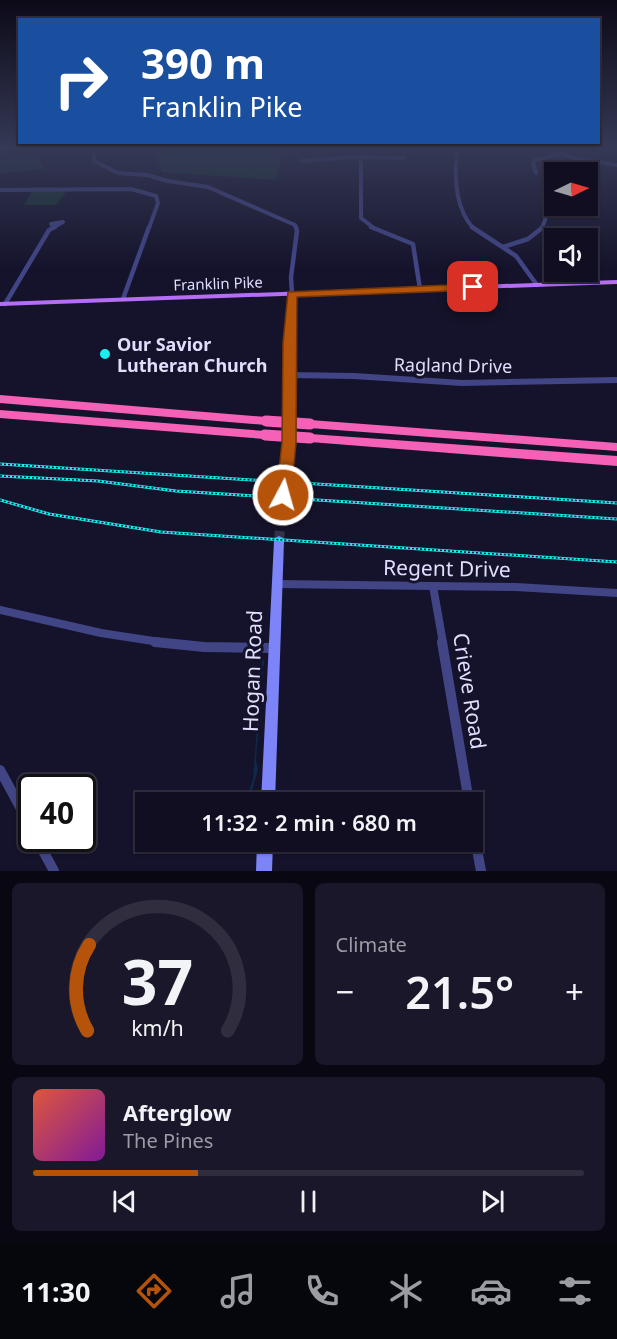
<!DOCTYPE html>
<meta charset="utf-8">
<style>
body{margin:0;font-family:"Noto Sans",sans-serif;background:#191729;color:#f1f3f6;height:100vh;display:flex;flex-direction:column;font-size:22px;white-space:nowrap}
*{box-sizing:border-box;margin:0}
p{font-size:20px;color:#9c9ca5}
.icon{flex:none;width:33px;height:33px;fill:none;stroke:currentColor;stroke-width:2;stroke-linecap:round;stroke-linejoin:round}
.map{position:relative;height:871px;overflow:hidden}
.details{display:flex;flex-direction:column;gap:12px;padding:12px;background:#090812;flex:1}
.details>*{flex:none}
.hud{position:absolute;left:18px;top:18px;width:582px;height:126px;border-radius:0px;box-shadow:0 2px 4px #0004,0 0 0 2px #302e3e;background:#1a4fa0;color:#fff;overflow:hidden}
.needle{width:39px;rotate:85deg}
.controls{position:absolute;left:544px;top:162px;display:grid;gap:12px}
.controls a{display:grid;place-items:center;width:54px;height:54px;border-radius:0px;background:#100e20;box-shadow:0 2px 4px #0004,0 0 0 2px #302e3e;font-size:30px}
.speed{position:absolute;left:18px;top:774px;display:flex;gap:12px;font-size:30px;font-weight:700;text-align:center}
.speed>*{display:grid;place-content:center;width:78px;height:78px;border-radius:50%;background:#100e20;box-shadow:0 2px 4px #0004,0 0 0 2px #302e3e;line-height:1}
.speed .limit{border:3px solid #111;border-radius:9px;background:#fff;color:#111}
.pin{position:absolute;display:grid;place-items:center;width:51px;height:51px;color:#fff;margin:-26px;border-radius:12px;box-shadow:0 3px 9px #0006}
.me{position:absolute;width:66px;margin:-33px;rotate:6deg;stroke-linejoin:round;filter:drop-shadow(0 0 4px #0008)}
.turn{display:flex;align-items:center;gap:21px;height:126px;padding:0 24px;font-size:27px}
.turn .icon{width:78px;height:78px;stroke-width:2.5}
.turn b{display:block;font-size:42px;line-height:51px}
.big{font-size:45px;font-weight:600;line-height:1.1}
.details .tile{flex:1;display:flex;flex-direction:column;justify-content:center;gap:9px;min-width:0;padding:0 21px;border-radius:9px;background:#191729}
.details .dial{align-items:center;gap:0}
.dial svg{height:156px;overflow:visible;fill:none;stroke:#302e3e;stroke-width:7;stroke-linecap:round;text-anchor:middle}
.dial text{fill:#f1f3f6;stroke:none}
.song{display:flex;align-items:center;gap:18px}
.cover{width:72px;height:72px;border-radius:9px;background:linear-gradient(135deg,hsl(10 70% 55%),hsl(290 70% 35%))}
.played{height:6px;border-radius:3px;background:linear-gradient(90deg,#b45309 30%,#302e3e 30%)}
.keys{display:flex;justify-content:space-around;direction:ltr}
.heat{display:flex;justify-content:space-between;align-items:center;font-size:33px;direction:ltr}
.details .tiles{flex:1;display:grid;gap:12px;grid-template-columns:1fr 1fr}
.tile:last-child{grid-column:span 2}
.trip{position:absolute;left:135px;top:792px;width:348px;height:60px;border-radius:0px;background:#100e20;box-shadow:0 2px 4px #0004,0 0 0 2px #302e3e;font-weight:600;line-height:60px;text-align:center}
.dock{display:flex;height:96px;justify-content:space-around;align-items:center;background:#06060d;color:#9c9ca5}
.dock .icon{width:42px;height:42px}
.dock .current{color:#b45309}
.dock b{font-size:27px;color:#f1f3f6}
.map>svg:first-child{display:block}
</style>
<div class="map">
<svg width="617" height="871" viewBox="0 0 617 871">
<rect width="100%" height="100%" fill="#15132b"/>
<!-- green -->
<g fill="#163430">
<path d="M153 147H284L276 180 162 172Z"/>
<path d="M38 155 45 169 0 173V160Z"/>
<path d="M35 187 69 188 56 205H24Z"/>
</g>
<!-- water -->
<path fill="#0f2948" d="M264 659 256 760 258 769 249 802H245L253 779 262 660Z"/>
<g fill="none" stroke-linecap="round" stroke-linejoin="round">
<!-- secondary-tunnel -->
<path stroke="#33324a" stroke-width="10" stroke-dasharray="10 5" stroke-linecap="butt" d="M279 541 283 495"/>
<!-- street-far4 -->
<g stroke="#414586" stroke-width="4">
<path d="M93 147 94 161 118 173 147 175 168 181 208 187 295 225 296 228"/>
<path d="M457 147C454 174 454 207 473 228"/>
<path d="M549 147 573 158 617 165"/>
<path d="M0 149 12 147"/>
<path d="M361 158V218L374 228"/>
<path d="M302 161 351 157 404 158"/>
<path d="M536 173 533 164 535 160 559 154"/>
<path d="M0 190 131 189 156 196 158 203 149 228"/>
<path d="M52 228 63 222 51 224 54 225"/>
<path d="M542 228 550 206"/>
</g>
<!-- street-far3 -->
<g stroke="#414586" stroke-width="4.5">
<path d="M371 227 413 244 420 289"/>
<path d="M472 227 516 256 537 285"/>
<path d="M503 247 528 239 543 227"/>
<path d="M292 294 291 277 297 231 296 227"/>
<path d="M123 299 149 227"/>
<path d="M5 304 49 230 55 227"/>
</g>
<!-- street-far2 -->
<path stroke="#414586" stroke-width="6" d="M289 375 354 376 462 383 617 380"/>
<!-- street-far1 -->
<g stroke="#414586" stroke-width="8">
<path d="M276 584 516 587 617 593"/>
<path d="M433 586 443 643"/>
<path d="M0 610 101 633 166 643"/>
</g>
<!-- street -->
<g stroke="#414586" stroke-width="10">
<path d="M155 642 204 647 274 648"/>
<path d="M442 642 469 802"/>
<path d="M0 770 32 829"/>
<path d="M472 823 481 871"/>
<path d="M36 838 54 871"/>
</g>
<!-- secondary -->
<g fill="#7c84f7" fill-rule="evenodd">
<path d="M292 292 295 294 294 443 288 495 287 498 283 499 279 498 278 495 284 443 289 294Z"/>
<path d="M279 536 283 538 284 541 275 802H261L274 541 275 538Z"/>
<path d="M257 842H273L272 871H256Z"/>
</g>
<!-- primary -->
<path fill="#b66df6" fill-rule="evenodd" d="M617 280V284L0 306V302Z"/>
<!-- highway -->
<g fill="#f561b6" fill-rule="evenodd">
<path d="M0 395 266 417 272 421 266 425 0 403Z"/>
<path d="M0 410 265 431 271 435 265 439 0 418Z"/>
<path d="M310 420 617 443V451L310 428 304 424Z"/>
<path d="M310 434 617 456V466L310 442 304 438Z"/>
</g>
<!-- rail casing -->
<g stroke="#17eff1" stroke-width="3">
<g id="rail">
<path d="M0 464 617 503"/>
<path d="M0 476 98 481 176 491 617 519"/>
<path d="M0 500 49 514 161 532 617 562"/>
</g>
</g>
<!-- rail -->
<use href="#rail" stroke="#15132b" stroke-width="1.5" stroke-dasharray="2" stroke-linecap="butt"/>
<!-- highway-bridge -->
<g stroke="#f561b6" stroke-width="11">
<path d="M266 421 310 424"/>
<path d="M265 435 310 438"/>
</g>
</g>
<!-- sky -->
<linearGradient id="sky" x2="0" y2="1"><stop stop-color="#0c0a18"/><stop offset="0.55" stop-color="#353955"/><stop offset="1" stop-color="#353955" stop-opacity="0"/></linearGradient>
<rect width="617" height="269" fill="url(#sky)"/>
<!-- route -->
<path fill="#b45309" stroke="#753606" stroke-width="1.5" d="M473 284 477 285V290L297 297 296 443 291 495 289 500H278L276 495 282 443 283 343 288 292Z"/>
<!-- markers -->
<circle fill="#17eff1" stroke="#15132b" stroke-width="2" cx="105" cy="354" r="6"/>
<g text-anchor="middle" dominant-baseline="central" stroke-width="6" stroke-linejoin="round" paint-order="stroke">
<!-- far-street labels -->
<g font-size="15" fill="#dfdffd" stroke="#15132b">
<text transform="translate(218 283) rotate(-2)">Franklin Pike</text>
</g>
<!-- poi labels -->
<g font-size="18" font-weight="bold" fill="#dfdffd" stroke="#15132b" text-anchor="start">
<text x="117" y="344">Our Savior<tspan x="117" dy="21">Lutheran Church</tspan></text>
</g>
<!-- street labels -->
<g font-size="18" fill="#dfdffd" stroke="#15132b">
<text transform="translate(453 365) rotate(1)">Ragland Drive</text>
</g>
<!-- near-street labels -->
<g font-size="21" fill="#dfdffd" stroke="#15132b">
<text transform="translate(447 568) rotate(1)">Regent Drive</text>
<text transform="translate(252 671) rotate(-88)">Hogan Road</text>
<text transform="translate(470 691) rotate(81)">Crieve Road</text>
</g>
</g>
</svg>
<div class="controls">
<a><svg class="needle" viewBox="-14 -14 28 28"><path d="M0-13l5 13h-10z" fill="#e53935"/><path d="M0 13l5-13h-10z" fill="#9c9ca5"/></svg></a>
<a><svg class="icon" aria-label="sound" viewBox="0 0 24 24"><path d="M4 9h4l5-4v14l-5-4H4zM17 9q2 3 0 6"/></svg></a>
</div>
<div class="speed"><div class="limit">40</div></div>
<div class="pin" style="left:473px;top:287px;background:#d93025"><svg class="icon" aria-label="arrive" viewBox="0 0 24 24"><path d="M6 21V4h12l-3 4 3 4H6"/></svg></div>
<svg class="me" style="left:283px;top:495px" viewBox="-20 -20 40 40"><circle r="17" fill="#b45309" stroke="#fff" stroke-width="3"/><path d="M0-11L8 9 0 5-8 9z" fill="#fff"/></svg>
<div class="trip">11:32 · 2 min · 680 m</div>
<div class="hud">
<div class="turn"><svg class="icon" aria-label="right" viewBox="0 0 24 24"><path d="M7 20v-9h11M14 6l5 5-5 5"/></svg><div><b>390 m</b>Franklin Pike</div></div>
</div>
</div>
<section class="details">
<div class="tiles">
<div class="tile dial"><svg viewBox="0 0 100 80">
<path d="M14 69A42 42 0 1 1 86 69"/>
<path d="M14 69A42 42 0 0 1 15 25" stroke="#b45309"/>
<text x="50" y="56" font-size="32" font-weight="700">37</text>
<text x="50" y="72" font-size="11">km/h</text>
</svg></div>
<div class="tile"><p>Climate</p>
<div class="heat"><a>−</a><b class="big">21.5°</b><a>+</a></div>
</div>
<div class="tile">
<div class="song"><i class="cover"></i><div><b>Afterglow</b><p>The Pines</p></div></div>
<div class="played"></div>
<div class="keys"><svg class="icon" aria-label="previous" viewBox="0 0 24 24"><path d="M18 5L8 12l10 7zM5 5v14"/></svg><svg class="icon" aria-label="pause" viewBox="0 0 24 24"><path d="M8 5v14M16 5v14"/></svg><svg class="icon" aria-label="next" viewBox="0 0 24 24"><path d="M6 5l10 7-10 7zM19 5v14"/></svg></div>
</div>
</div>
</section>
<nav class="dock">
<b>11:30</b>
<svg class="icon current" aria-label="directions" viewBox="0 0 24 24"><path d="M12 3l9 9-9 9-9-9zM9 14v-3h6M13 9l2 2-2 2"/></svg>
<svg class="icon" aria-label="music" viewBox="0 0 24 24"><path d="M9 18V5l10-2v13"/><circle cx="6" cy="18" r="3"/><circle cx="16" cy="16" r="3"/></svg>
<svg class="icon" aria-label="phone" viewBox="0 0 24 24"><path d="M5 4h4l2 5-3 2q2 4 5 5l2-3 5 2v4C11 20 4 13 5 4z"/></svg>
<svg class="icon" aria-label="climate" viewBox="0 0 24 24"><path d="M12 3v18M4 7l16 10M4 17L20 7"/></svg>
<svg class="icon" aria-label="car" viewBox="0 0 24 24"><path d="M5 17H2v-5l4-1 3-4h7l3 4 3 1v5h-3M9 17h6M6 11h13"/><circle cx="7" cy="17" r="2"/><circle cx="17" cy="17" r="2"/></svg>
<svg class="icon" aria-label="filters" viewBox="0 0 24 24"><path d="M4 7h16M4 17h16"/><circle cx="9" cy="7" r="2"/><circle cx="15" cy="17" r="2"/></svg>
</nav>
